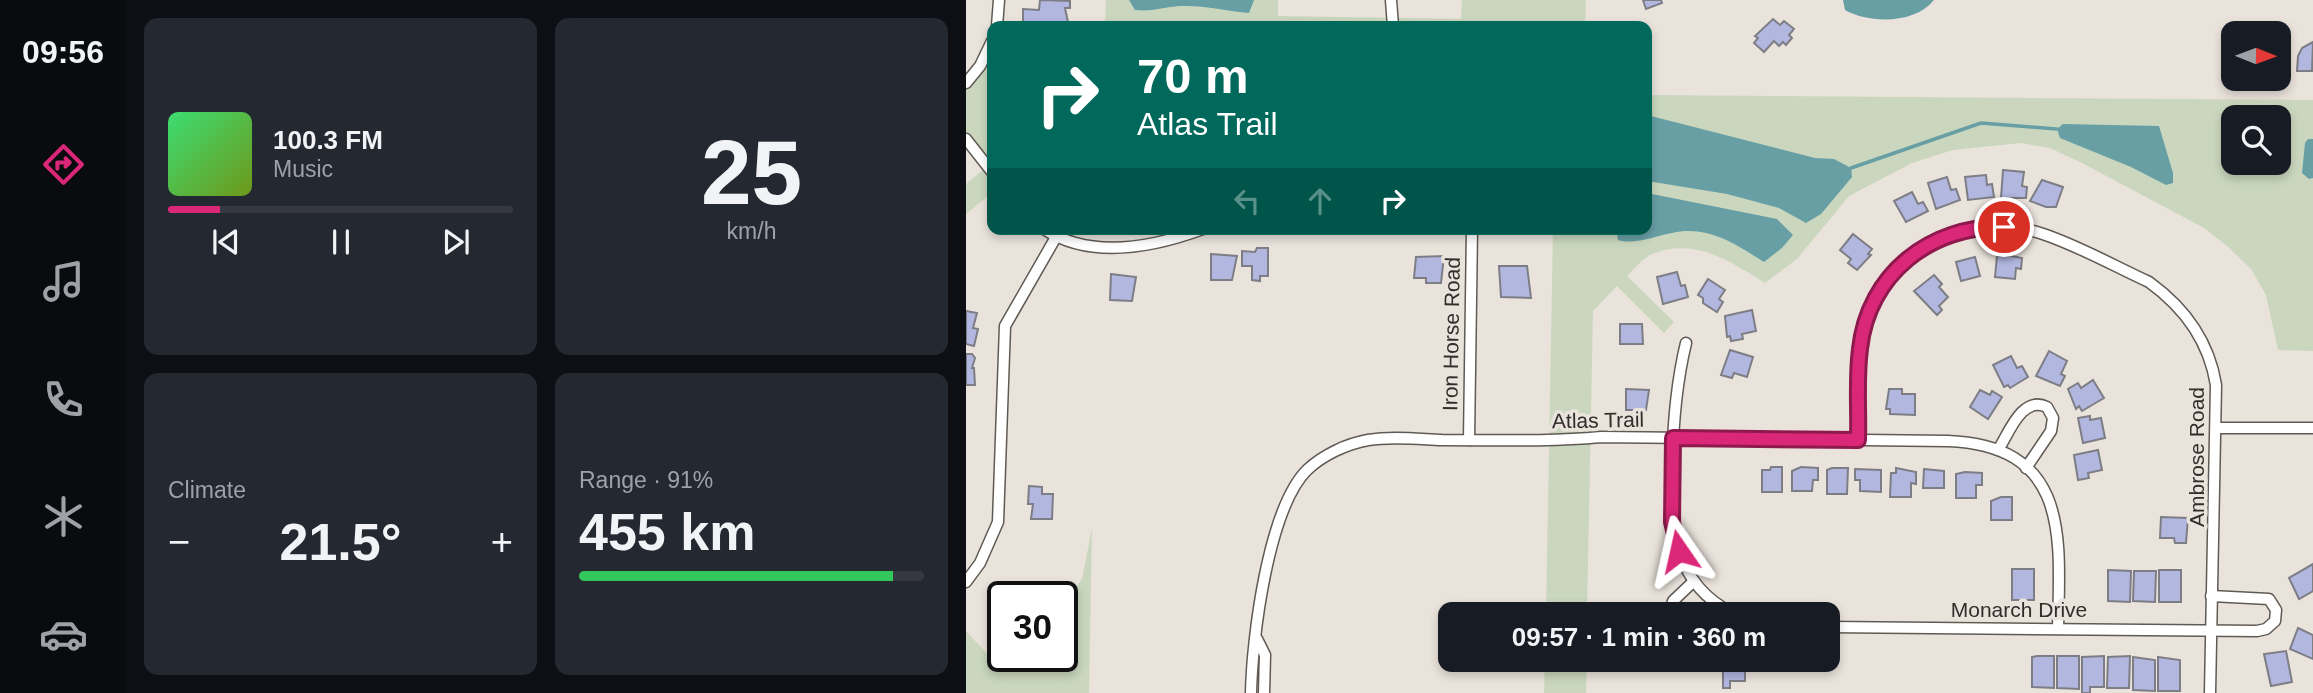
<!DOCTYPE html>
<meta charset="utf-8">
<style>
body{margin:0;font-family:Helvetica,sans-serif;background:#242831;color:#f1f3f6;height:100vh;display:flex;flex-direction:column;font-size:26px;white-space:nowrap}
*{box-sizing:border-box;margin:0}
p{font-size:23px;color:#9ea1a6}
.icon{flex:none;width:38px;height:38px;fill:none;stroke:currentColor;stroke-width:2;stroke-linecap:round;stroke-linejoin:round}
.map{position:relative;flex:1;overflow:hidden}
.panel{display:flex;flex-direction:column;gap:18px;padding:18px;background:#0d0f14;width:840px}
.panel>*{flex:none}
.banner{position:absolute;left:21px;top:21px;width:665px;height:214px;border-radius:14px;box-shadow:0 4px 10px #0003;background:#00695c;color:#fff;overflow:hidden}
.needle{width:46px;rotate:91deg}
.buttons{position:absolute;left:1255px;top:21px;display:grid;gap:14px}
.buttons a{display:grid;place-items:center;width:70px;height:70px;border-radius:14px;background:#171b24;box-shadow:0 4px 10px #0003;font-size:35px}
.speed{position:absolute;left:21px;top:581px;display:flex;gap:14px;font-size:35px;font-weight:700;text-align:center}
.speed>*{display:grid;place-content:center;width:91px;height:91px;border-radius:50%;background:#171b24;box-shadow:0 4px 10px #0003;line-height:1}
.speed .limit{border:4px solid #111;border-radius:10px;background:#fff;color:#111}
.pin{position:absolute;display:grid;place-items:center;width:60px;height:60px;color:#fff;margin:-30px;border:4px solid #fff;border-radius:50%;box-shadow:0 2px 7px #0007}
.me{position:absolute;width:77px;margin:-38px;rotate:349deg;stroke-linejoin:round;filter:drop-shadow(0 0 5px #0008)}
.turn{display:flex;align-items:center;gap:24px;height:147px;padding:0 35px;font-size:32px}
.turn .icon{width:91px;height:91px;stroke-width:2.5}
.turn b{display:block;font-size:49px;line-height:60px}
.lanes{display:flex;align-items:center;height:66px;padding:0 35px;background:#0003;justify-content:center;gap:35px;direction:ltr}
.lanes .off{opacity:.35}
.big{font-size:52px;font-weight:600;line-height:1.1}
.panel .widget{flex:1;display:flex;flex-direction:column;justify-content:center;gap:10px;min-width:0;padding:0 24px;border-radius:14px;background:#242831}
.panel .dial{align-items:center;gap:0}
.dial b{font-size:91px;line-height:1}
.song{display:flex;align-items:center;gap:21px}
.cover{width:84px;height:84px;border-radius:10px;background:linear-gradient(135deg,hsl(140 70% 55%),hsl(80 70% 35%))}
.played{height:7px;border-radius:4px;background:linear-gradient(90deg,#db2777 15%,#363941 15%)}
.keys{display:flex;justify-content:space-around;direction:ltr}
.heat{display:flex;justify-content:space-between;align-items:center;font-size:38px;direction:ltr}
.charge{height:10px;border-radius:5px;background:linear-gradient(90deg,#34c759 91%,#363941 0)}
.panel .tiles{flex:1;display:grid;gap:18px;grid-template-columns:repeat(2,1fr)}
.trip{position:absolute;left:472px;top:602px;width:402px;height:70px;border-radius:14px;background:#171b24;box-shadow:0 4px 10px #0003;font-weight:600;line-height:70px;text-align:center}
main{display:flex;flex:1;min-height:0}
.dock{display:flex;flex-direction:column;width:126px;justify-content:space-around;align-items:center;background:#090b0e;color:#9ea1a6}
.dock .icon{width:49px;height:49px}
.dock .on{color:#db2777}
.dock b{font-size:32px;color:#f1f3f6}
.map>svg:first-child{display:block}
</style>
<main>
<nav class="dock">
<b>09:56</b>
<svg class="icon on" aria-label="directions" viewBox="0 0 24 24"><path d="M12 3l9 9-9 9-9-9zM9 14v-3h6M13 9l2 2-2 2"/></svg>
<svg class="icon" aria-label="music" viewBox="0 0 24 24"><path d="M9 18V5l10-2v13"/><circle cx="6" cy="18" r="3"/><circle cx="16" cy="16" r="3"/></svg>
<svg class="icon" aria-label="phone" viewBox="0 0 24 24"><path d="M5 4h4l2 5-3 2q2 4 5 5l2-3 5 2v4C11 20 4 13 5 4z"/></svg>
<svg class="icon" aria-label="climate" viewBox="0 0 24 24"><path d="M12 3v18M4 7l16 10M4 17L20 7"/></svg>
<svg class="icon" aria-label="car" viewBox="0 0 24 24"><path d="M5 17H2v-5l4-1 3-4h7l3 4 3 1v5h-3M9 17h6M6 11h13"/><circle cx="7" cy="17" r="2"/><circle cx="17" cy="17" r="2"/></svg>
</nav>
<section class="panel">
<div class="tiles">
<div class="widget">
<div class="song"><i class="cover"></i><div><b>100.3 FM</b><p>Music</p></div></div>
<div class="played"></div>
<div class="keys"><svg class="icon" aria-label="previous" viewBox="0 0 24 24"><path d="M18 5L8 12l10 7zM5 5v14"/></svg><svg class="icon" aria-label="pause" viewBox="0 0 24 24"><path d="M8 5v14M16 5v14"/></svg><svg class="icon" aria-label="next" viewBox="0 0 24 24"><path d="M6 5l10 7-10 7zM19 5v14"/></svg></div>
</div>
<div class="widget dial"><b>25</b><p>km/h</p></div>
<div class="widget"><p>Climate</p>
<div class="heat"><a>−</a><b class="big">21.5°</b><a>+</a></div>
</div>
<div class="widget"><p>Range · 91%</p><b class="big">455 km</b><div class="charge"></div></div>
</div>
</section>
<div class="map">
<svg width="1347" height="693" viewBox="0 0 1347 693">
<rect width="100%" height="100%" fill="#eae3dc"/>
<!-- green -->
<g fill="#cad7be" fill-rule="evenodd">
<path d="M140 0H312V16L495 19 496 0H620L619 26H139Z"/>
<path d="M26 41V193L0 214V184L22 166 0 139V83Z"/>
<path d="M681 95 1347 100V351L1312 350 1300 295 1285 269 1261 246 1238 228 1116 163 1084 148 1055 143 987 150 946 163 883 196 831 259 799 283C764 261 729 237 686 254 677 258 668 269 661 276L708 322 698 333 651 286 627 311 621 614H580L587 229H681ZM1267 117H1312V163H1267Z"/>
<path d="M126 528 123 693H0V631L38 672 56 656H96V608L116 579Z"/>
<path d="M579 660H621L620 693H578Z"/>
</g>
<!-- water -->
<g fill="#689fa5">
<path d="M163 0H288L283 13C260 11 238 5 214 6 199 7 184 12 169 10Z"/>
<path d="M877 0H968C949 24 904 24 879 10Z"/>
<path d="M681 115 849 158 868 159 885 168 886 177 855 214 840 223 813 208 761 194 681 181Z"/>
<path d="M1097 124 1193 126 1207 173V183L1200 185 1165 167 1094 138 1091 129Z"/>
<path d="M1342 139H1347V178L1343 179 1336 173 1339 143Z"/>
<path d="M681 193 811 219 827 235 816 248 798 262C769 244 742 225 706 233 689 236 669 245 652 240L650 229H681Z"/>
</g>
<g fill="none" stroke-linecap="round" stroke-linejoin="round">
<!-- stream -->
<path stroke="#689fa5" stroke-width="3.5" d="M885 168 1015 123 1091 129"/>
</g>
<!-- building -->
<g fill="#b2b7e0" stroke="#7d7e85" stroke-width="2">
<path d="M74 0 104 1V8H99L102 22H57V9L73 10Z"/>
<path d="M677 0H695L696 3 680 9Z"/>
<path d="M807 19 814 25 818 21 828 29 823 35 826 38 820 45 817 42 813 46 808 41 798 52 788 43 792 38 789 36Z"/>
<path d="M1347 42 1346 71H1331L1332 56 1336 48Z"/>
<path d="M1037 170 1058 172 1056 186 1061 187 1060 198H1035Z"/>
<path d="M1020 175 1021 185 1026 184 1028 197 1002 200 999 177Z"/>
<path d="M981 177 985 190 990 189 994 200 970 209 962 183Z"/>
<path d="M1076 180 1097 187 1090 207H1080L1064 201Z"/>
<path d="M946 192 952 204 957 202 962 211 940 222 928 201Z"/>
<path d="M887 234 906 249 902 254 905 255 891 270 882 263 885 259 874 250Z"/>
<path d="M291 248H302V276H294V281L286 280V266H276V251L289 252Z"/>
<path d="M245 254 271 256 266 280H245Z"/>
<path d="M1040 255 1056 258 1055 269 1050 268 1049 279 1029 277 1031 256Z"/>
<path d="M478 256 475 283H460V278H448L450 257Z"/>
<path d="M1009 257 1014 276 995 281 990 262Z"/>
<path d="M533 266H561L565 298 535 297Z"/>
<path d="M711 272 715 286 719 285 722 297 697 304 691 277Z"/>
<path d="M145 274 170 277 166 301 144 300Z"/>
<path d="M968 275 976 284 973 287 982 297 973 306 976 310 971 315 948 291Z"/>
<path d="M742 279 759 290 753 299 757 302 751 312 737 303V298L732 295Z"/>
<path d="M786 310 790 331 776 334 777 339 765 341 764 336 761 337 759 316Z"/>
<path d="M0 311 11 313 7 328 12 329 8 346 0 344Z"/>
<path d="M654 324H676L677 344H654Z"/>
<path d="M764 350 787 357 781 377 768 373 766 378 755 375Z"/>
<path d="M1083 351 1101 361 1095 374 1099 376 1094 386 1070 376Z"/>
<path d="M0 354H6L9 358 6 368H8L9 385H0Z"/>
<path d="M1045 356 1051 368 1056 366 1062 377 1044 388 1042 385 1038 387 1027 365Z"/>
<path d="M1127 380 1138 398 1116 411 1113 406 1110 409 1102 389 1112 383 1115 388Z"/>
<path d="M660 389 683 390 680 410H660Z"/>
<path d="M923 389H936V394H949V415L924 414V409H920Z"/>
<path d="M1014 390 1024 395 1026 391 1036 397 1022 419 1004 407Z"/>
<path d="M1124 416V420L1135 418 1139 438 1117 443 1112 418Z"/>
<path d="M1132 450 1136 470 1122 473 1123 478 1112 480 1108 455Z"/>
<path d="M805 467H816V492H796V470H804Z"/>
<path d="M835 467 852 468V480H847L846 491H826V471Z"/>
<path d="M866 468H882L881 494H861V470Z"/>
<path d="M930 468 950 472V484L945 483V497H924L925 473H930Z"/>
<path d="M889 469 915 470V492L894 491V480H889Z"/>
<path d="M958 469 978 471V488H957Z"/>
<path d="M999 472 1016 473V485H1010V498H990V474Z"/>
<path d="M63 486 76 487V494H87L86 519H65L67 504H62Z"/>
<path d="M1035 497H1046V520H1025V501Z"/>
<path d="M1195 517 1222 518 1220 543H1209L1208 538H1194Z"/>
<path d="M1347 564V591L1333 599 1323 578Z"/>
<rect x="1046" y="569" width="22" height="31"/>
<path d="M1142 570 1165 571 1164 602 1142 601Z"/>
<rect x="1193" y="570" width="22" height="32"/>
<path d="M1168 571H1190L1189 602 1167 601Z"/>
<path d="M1332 628 1347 635V659L1324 649Z"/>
<path d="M1320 651 1326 682 1305 686 1298 654Z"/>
<path d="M1071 656H1088V688L1066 687V657Z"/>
<path d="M1091 656H1113V689L1091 688Z"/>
<path d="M1138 656V687H1124V693H1116V657Z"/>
<path d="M1164 656 1163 688H1141L1142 657Z"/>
<path d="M1167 657 1189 660V691L1167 690Z"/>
<path d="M1192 657 1214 660V691H1192Z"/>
<path d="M757 660H779V681H764V688H757Z"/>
</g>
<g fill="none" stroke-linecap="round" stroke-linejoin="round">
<!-- minor casing -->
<g stroke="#605a54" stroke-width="13">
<g id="minor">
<path d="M425 0 427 26"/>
<path d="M31 26 33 0"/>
<path d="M0 83 14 66 26 41"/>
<path d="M0 139 26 172"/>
<path d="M78 229C125 260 188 247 237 229"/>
<path d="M720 343C710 384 707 423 706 466 706 526 705 583 768 614"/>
<path d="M1251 428H1347"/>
<path d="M503 440 506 229"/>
<path d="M892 440C893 404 889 364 898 329 917 251 1001 208 1077 234 1113 246 1148 266 1183 282 1219 308 1243 341 1250 385L1244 693"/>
<path d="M1032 450C1043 433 1056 395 1081 407L1087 418 1085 431 1060 468"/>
<path d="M0 582 14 563 32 522 39 326 90 237"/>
<path d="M704 614 707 601 728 581"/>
<path d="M863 627 1291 631 1300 629 1309 621 1310 610 1303 599 1245 596"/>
<path d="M291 639 299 655 298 693"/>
<path d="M285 693C286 639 302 509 341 470 357 455 380 444 402 440 426 436 452 439 476 440 529 440 582 442 635 437L982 441C1104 446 1094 537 1092 628"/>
</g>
</g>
<!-- minor -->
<use href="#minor" stroke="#fff" stroke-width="10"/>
</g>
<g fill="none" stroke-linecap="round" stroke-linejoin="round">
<!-- route casing -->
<g stroke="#8e194d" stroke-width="18">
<path id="route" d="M713 551 706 522 707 438 892 440C893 410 890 378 894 349 902 274 965 225 1038 227"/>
</g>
<!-- route -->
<use href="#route" stroke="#db2777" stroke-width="12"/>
</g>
<g text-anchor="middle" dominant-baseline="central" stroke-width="7" stroke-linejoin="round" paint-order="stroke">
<!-- street labels -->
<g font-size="21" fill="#302d2b" stroke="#eae3dc">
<text transform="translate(485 334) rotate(-89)">Iron Horse Road</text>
<text transform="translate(632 420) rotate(-1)">Atlas Trail</text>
<text transform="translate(1230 457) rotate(-90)">Ambrose Road</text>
<text x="1053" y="609">Monarch Drive</text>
</g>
</g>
</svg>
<div class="buttons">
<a><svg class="needle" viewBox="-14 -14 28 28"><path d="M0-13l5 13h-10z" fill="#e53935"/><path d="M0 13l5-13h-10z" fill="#9ea1a6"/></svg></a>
<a><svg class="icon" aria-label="search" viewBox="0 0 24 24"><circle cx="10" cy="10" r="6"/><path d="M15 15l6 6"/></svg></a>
</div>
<div class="speed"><div class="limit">30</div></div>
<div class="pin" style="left:1038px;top:227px;background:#d93025"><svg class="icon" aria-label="arrive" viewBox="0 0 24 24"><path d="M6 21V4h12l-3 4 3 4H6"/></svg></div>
<svg class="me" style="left:713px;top:551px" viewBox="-20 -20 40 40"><path d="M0-17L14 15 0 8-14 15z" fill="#db2777" stroke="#fff" stroke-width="4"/></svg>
<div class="trip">09:57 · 1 min · 360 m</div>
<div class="banner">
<div class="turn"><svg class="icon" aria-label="right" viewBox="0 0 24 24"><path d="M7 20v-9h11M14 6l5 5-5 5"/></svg><div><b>70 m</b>Atlas Trail</div></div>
<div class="lanes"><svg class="icon off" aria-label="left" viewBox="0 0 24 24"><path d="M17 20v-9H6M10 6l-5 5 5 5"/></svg><svg class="icon off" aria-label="ahead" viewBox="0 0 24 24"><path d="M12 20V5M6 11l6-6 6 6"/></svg><svg class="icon" aria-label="right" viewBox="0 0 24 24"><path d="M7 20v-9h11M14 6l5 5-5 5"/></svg></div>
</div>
</div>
</main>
